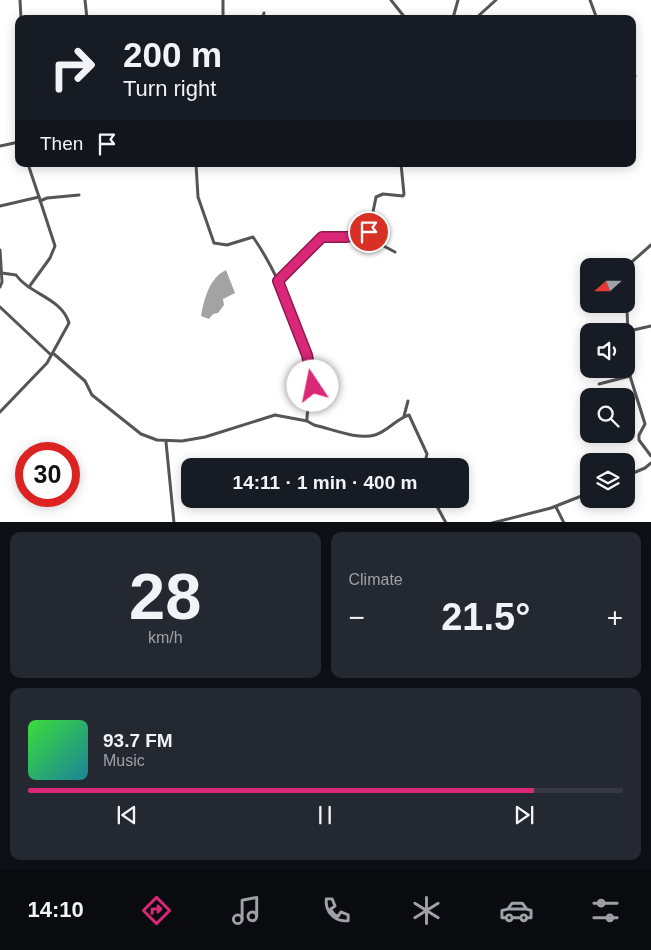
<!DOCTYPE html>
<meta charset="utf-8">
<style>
body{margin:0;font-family:Helvetica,sans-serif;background:#242831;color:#f1f3f6;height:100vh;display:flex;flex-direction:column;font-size:19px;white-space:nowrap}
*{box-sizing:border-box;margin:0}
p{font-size:16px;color:#9ea1a6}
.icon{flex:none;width:28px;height:28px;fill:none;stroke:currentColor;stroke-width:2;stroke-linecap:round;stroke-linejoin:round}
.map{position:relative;height:522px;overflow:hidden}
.drawer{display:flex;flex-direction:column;gap:10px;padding:10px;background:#0d0f14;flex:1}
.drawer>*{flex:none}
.top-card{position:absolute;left:15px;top:15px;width:621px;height:152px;border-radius:10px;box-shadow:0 2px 12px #0003;background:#171b24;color:#f1f3f6;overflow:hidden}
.needle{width:32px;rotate:249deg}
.buttons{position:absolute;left:580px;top:258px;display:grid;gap:10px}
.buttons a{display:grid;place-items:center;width:55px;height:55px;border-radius:10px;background:#171b24;box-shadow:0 2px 12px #0003;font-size:25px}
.speed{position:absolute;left:15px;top:442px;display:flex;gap:10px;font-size:25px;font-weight:700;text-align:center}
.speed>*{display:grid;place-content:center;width:65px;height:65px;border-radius:50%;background:#171b24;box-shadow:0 2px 12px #0003;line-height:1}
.speed .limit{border:8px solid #d22;background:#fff;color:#111}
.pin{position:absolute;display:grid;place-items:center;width:42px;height:42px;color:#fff;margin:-21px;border:2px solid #fff;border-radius:50%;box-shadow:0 1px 5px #0007}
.me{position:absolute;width:55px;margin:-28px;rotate:349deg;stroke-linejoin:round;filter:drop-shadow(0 0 4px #0008)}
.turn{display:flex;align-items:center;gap:18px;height:105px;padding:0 25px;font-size:22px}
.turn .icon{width:65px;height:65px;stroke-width:2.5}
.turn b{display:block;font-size:35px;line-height:42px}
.then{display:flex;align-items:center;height:48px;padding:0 25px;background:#0003;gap:10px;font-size:19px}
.big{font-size:38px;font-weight:700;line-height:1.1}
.drawer .card{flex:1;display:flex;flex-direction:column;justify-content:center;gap:8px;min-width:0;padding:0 18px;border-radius:10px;background:#242831}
.drawer .dial{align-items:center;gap:0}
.dial b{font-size:65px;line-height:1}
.song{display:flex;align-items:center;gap:15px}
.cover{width:60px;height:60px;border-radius:8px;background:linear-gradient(135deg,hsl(120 70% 55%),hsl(190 70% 35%))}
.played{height:5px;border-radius:2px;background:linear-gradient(90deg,#db2777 85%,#363941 85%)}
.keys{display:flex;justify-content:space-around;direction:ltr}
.heat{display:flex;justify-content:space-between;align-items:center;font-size:28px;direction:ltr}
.drawer .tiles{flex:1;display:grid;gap:10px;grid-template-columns:1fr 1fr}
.card:last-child{grid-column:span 2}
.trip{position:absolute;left:181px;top:458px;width:288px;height:50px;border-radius:10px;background:#171b24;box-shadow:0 2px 12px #0003;font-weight:700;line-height:50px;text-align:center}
.dock{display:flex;height:80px;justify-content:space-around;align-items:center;background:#090b0e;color:#9ea1a6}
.dock .icon{width:35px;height:35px}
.dock .active{color:#db2777}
.dock b{font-size:22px;color:#f1f3f6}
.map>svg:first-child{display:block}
</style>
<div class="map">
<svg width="651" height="523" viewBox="0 0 651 523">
<rect width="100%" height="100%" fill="#fff"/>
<!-- water -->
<path fill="#a3a3a3" d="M226 270 235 293 223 299 224 305 218 313 213 314 209 319 201 316C204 300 209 278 226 270Z"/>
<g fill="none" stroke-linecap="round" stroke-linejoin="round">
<!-- minor -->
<g stroke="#555" stroke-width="3">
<path d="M20 0 21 19"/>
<path d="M85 0 87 19"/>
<path d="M223 0V19"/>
<path d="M391 0 406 19"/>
<path d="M590 0 597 19"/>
<path d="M453 18 458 0"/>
<path d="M262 19 264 13"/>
<path d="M475 19 496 0"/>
<path d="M632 73 635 76 632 82"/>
<path d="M0 146 19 142"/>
<path d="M28 164 39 197"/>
<path d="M196 164 198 197 214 243 227 245 253 237C277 271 307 341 312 383 314 395 306 408 307 421L314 425C332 429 357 440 375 435 388 431 396 419 409 415L427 454 424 466"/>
<path d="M40 201 47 198 79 195"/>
<path d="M0 206 39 197 55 246 50 258 29 287"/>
<path d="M369 232 378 243 395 252"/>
<path d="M0 250 2 282 0 287"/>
<path d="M626 267 651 245"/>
<path d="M278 281 322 237H347L369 232 376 197 383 194 403 196 404 194 401 164"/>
<path d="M626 289 630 376 645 424 639 435V440L651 456"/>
<path d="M0 307 50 354H54L85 381 92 395 141 434 157 440 182 441 205 437 275 415 307 421"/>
<path d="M629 331 651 326"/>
<path d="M599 384 630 376"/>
<path d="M0 412 47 363 69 323C62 298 29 294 16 275L2 273"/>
<path d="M404 416 408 401"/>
<path d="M166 442 174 523"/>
<path d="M626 476 645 468 651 463"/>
<path d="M433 499 446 523"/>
<path d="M556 507 564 523"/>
<path d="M492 523 551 508 589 493"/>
</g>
</g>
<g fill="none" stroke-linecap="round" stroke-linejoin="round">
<!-- route casing -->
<g stroke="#8e194d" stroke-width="12">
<path id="route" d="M313 386 307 355 278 281 322 237H347L369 232"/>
</g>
<!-- route -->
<use href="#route" stroke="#db2777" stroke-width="9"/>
</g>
</svg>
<div class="buttons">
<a><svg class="needle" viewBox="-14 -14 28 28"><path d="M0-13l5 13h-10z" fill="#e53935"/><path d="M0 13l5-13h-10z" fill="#9ea1a6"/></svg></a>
<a><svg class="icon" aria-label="sound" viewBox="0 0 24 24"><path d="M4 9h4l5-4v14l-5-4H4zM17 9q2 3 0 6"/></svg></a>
<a><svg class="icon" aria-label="search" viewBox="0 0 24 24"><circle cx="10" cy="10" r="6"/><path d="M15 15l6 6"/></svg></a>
<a><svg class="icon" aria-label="layers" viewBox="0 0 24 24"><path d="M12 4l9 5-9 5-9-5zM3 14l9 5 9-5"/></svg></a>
</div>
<div class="speed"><div class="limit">30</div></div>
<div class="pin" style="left:369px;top:232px;background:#d93025"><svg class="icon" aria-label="arrive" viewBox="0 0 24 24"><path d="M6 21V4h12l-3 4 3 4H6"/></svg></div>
<svg class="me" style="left:313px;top:386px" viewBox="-20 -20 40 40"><circle r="19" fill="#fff"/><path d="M0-13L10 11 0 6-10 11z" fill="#db2777"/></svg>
<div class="trip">14:11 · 1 min · 400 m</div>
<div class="top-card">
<div class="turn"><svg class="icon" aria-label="right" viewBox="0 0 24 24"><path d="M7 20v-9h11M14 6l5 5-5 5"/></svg><div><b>200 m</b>Turn right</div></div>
<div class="then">Then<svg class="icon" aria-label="arrive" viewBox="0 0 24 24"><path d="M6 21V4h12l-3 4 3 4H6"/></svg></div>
</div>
</div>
<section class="drawer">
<div class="tiles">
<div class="card dial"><b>28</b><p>km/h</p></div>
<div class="card"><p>Climate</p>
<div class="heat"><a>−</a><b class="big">21.5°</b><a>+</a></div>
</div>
<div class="card">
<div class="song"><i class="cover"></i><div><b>93.7 FM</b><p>Music</p></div></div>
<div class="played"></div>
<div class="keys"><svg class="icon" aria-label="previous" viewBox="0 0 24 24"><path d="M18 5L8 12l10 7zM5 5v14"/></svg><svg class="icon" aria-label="pause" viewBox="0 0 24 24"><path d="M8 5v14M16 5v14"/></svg><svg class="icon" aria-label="next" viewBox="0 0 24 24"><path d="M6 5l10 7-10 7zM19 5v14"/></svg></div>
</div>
</div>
</section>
<nav class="dock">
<b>14:10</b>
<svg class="icon active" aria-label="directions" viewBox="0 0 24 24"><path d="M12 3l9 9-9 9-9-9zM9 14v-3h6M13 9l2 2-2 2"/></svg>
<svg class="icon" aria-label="music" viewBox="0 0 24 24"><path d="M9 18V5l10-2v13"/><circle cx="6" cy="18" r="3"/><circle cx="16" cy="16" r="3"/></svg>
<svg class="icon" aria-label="phone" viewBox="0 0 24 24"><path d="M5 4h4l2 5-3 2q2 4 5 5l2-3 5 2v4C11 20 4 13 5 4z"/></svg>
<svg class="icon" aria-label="climate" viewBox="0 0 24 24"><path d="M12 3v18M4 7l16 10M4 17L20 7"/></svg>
<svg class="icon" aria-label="car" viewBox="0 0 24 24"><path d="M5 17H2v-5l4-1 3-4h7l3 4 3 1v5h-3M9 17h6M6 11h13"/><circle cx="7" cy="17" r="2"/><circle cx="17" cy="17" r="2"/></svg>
<svg class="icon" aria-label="filters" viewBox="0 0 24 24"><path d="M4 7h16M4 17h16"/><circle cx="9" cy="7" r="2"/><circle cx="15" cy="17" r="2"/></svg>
</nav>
